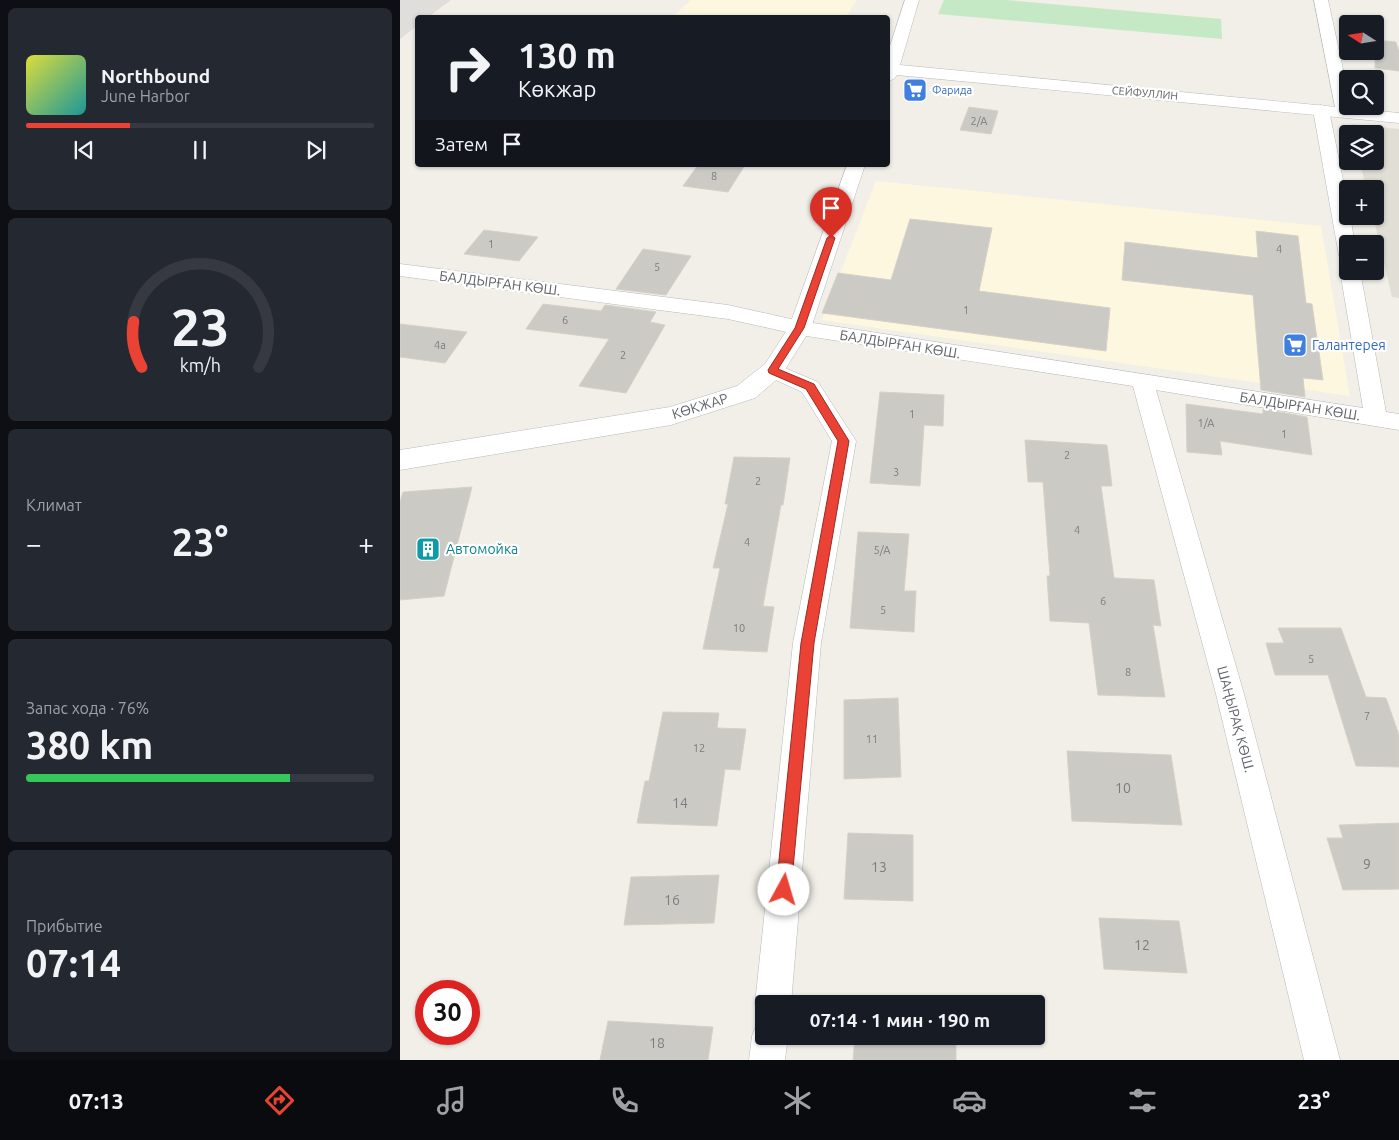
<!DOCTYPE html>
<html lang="ru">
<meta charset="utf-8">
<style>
body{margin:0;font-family:Ubuntu,sans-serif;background:#242831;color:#f1f3f6;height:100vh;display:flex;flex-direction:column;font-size:19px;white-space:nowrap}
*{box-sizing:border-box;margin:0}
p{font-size:16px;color:#9ea1a6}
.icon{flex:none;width:28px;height:28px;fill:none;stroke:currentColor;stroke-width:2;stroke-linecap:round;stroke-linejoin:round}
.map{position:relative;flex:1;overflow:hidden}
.panel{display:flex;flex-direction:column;gap:8px;padding:8px;background:#0d0f14;width:400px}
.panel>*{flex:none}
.hud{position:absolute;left:15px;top:15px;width:475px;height:152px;border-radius:5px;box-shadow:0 1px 4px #0004;background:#171b24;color:#f1f3f6;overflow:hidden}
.needle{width:32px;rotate:282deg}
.buttons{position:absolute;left:939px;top:15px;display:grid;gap:10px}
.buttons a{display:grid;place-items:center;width:45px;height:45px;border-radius:5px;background:#171b24;box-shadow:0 1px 4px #0004;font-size:25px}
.speed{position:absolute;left:15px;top:980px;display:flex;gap:10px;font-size:25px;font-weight:700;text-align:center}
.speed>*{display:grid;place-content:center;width:65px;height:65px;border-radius:50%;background:#171b24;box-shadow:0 1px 4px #0004;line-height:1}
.speed .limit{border:8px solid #d22;background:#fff;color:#111}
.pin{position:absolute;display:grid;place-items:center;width:42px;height:42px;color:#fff;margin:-51px -21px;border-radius:50% 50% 50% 0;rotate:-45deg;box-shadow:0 0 5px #0007}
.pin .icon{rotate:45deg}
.me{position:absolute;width:55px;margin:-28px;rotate:6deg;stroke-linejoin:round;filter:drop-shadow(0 0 4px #0008)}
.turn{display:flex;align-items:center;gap:18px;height:105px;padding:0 20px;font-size:22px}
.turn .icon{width:65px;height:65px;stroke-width:2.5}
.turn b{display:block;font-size:35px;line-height:42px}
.then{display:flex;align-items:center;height:48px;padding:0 20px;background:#0003;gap:10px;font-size:19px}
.big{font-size:38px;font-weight:700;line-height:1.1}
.panel .widget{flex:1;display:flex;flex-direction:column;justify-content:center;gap:8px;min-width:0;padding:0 18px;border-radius:8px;background:#242831}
.panel .dial{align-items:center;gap:0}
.dial svg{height:130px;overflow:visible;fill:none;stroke:#363941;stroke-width:7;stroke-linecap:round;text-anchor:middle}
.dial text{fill:#f1f3f6;stroke:none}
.song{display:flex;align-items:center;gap:15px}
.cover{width:60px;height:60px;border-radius:8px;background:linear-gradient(135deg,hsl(60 70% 55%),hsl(180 70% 35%))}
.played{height:5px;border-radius:2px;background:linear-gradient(90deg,#ea4335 30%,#363941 30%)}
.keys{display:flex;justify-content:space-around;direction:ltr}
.heat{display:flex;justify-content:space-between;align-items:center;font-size:28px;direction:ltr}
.charge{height:8px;border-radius:4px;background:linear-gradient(90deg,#34c759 76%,#363941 0)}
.trip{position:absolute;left:355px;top:995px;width:290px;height:50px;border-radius:5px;background:#171b24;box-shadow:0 1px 4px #0004;font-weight:700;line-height:50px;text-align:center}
.dock{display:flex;height:80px;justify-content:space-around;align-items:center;background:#090b0e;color:#9ea1a6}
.dock .icon{width:35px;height:35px}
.dock .selected{color:#ea4335}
.dock b{font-size:22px;color:#f1f3f6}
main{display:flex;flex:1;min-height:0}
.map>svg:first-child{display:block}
</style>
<main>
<section class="panel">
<div class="widget">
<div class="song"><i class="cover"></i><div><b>Northbound</b><p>June Harbor</p></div></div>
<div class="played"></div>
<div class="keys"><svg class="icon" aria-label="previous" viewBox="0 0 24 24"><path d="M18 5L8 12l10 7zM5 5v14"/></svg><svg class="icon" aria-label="pause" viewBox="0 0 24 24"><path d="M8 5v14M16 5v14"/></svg><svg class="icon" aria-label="next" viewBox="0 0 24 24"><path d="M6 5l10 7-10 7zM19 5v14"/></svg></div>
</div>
<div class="widget dial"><svg viewBox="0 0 100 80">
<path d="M14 69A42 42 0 1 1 86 69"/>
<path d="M14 69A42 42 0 0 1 9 41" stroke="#ea4335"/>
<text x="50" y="56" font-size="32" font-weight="700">23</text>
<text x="50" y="72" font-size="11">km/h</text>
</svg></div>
<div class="widget"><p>Климат</p>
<div class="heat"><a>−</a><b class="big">23°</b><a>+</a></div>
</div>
<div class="widget"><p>Запас хода · 76%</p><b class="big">380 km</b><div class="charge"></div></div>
<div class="widget"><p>Прибытие</p><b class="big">07:14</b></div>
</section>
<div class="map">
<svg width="999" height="1060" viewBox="0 0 999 1060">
<rect width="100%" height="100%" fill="#f1efe8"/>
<!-- commercial -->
<g fill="#fef7e0">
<path d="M291 0H457L446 17H272Z"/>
<path d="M476 181 921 226 950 396 422 320Z"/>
</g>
<!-- industrial -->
<path fill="#e0deda" d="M0 0H51L28 17 18 18 17 26 0 39Z"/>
<!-- education -->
<path fill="#e1ded6" d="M951 124 999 129V298L992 297 973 216H975V189H966L960 161H975V134H953Z"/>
<!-- green -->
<path fill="#c5e8c5" d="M544 0H606L821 19 822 39 538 14Z"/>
<!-- building -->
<g fill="#cccac5" stroke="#d6d1c6">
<path d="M975 40 996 42 999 52V71L975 68Z"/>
<path d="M569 107 598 111 591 134 560 130Z"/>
<path d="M298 165H345L328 192 283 186Z"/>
<path d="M510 219 592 228 579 291 710 308 706 351 422 313 438 273 491 280Z"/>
<path d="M84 230 138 237 119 261 64 254Z"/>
<path d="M856 231 898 236 906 303 912 304 923 380 903 378 905 397 861 390 853 295 722 280 725 242 858 258Z"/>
<path d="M243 249 291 256 266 295 216 289Z"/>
<path d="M143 304 201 311 205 305 256 312 250 322 265 325 226 393 179 386 209 339 126 329Z"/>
<path d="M0 324 67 332 45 363 0 357Z"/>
<path d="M480 392 544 395 543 426 524 425 520 486 470 483Z"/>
<path d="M786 404 863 414V409L907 417 912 455 820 441 822 455 787 452Z"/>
<path d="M625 440 707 445 712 486H701L714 578 754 580 761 626 753 625 765 697 698 695 689 623 650 621 647 576H650L643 482H628Z"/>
<path d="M334 457 390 458 383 505H381L363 606 374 607 367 652 303 649 320 568H313L328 504H325Z"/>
<path d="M72 487 44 596 0 600V502L3 492Z"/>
<path d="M458 532 509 534 504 591H516L514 632 450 628Z"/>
<path d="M878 628H941L966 697 986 698 999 735V767L956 766 928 675H875L866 643H884Z"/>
<path d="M498 698 501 777 444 779V700Z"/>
<path d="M263 712 319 713 317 728 346 729 340 770 325 769 317 826 237 823 245 781H249Z"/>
<path d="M667 751 771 755 782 825 672 821Z"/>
<path d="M999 823V889L943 890 927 838H943L939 825Z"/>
<path d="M448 833 513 835V901L444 899Z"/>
<path d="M319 875 314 923 224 925 231 877Z"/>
<path d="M699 918 779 921 787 973 704 969Z"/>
<path d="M208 1021 313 1027 308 1060H200Z"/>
<path d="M455 1036H490L556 1041V1060H453Z"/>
</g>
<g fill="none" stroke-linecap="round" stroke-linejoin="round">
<!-- street casing -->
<g stroke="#b5b8bc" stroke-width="1">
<g id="street">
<path d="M914 0H928L948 92V106H951L952 112 950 115H938L936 112Z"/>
<path d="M921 105 927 107 929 110 948 205V216H950L955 244H948V262L941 260 939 256 913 110 915 107Z"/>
<path d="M0 264 328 305 400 321 963 408 940 271 943 267 948 266V271H960L986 412 999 414V430L756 390 844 694 940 1060H904L816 694 733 386 400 335 328 319 0 276Z"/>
<path d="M373 363 418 382 456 441 421 643 391 1004H364V1018L360 1017 355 1004 393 643 432 441 402 392 365 375 362 370 365 365Z"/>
<path d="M364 1020V1036H388L385 1060H349L352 1036 357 1023Z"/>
</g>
</g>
<!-- secondary casing -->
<g stroke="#b6babf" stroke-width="1">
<g id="secondary">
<path d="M505 0H519L500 65 999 113V123L497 75 494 79 488 81V52Z"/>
<path d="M447 165H465L411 328 381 376 355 398 271 425 0 470V450L270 407 337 386 365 364 389 327Z"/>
</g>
</g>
<!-- street -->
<use href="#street" fill="#fff" fill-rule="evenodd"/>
<!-- secondary -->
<use href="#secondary" fill="#fff" fill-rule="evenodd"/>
</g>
<!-- route -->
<path fill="#ea4335" stroke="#982c22" d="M431 235 435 238 404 328 378 369 414 384 449 441 414 643 391 890 389 895 384 897 378 895 376 890 401 643 438 441 406 389 369 373 368 370 395 328 427 238Z"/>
<!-- icons -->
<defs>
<g id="supermarket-square" transform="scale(1.25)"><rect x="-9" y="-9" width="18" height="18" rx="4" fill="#3f7fe0" stroke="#fff"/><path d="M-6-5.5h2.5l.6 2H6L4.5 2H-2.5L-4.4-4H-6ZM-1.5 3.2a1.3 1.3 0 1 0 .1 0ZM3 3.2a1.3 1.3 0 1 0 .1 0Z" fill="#fff"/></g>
<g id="building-square" transform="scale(1.25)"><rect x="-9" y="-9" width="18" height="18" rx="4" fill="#0f9aa8" stroke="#fff"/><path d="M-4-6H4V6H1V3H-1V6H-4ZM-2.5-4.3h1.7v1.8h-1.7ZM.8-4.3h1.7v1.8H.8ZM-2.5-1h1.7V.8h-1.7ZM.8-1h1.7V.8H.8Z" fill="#fff"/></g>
</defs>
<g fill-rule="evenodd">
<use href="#supermarket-square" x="515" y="90"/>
<use href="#supermarket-square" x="895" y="345"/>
<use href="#building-square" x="28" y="549"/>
</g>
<g text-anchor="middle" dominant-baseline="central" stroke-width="4.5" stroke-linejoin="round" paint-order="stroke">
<!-- far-shop labels -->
<g font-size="11" fill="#366cbe" stroke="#fff" text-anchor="start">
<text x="532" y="90">Фарида</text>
</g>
<!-- far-street labels -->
<g font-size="11" fill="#5f6368" stroke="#fff">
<text transform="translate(745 93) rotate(5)">СЕЙФУЛЛИН</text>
</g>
<!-- number labels -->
<g font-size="11" fill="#7a7d7f">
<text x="579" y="121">2/А</text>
<text x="314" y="176">8</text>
<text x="91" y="244">1</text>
<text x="879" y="249">4</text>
<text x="257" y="267">5</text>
<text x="566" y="310">1</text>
<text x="165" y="320">6</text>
<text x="40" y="345">4а</text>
<text x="223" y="355">2</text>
<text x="512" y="414">1</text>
<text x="806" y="423">1/А</text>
<text x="884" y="434">1</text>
<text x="667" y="455">2</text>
<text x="496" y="472">3</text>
<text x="358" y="481">2</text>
<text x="677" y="530">4</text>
<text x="347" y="542">4</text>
<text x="482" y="550">5/А</text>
<text x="703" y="601">6</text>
<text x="483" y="610">5</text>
<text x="339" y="628">10</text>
<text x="911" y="659">5</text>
<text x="728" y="672">8</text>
<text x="967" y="716">7</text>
<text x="472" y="739">11</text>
<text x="299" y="748">12</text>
</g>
<!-- street labels -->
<g font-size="14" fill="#5f6368" stroke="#fff">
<text transform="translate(100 283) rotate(7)">БАЛДЫРҒАН КӨШ.</text>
<text transform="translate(500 344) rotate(9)">БАЛДЫРҒАН КӨШ.</text>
<text transform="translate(300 406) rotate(-17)">КӨКЖАР</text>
<text transform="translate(900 406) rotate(9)">БАЛДЫРҒАН КӨШ.</text>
<text transform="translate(836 719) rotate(75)">ШАҢЫРАҚ КӨШ.</text>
</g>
<!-- shop labels -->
<g font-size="14" fill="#366cbe" stroke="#fff" text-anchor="start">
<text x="912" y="345">Галантерея</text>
</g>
<!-- culture labels -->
<g font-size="14" fill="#0d838f" stroke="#fff" text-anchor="start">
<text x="46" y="549">Автомойка</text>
</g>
<!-- near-number labels -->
<g font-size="14" fill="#7a7d7f">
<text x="723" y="788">10</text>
<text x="280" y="803">14</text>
<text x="967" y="864">9</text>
<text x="479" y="867">13</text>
<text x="272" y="900">16</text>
<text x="742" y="945">12</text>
<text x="257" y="1043">18</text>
</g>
</g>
</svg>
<div class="buttons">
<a><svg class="needle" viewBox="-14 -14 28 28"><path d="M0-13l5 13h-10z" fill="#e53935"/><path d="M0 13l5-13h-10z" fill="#9ea1a6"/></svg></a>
<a><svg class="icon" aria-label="search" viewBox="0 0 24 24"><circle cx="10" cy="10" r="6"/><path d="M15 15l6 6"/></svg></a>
<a><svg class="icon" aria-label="layers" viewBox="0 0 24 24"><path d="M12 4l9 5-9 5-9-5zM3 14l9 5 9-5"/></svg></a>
<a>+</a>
<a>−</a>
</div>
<div class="speed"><div class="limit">30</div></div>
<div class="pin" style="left:431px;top:238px;background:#d93025"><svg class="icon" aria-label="arrive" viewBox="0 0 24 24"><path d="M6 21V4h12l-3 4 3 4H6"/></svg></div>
<svg class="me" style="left:384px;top:890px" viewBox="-20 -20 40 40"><circle r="19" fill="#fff"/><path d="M0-13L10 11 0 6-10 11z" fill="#ea4335"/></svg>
<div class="trip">07:14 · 1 мин · 190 m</div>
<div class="hud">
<div class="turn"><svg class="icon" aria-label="right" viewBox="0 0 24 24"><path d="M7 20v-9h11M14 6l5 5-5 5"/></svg><div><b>130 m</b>Көкжар</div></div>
<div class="then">Затем<svg class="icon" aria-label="arrive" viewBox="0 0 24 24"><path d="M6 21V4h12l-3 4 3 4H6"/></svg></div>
</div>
</div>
</main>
<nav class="dock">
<b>07:13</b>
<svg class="icon selected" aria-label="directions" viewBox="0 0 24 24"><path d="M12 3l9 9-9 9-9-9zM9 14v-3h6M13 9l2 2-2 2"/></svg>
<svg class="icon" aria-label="music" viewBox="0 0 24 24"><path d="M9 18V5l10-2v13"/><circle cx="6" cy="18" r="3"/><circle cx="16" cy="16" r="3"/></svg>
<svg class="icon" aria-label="phone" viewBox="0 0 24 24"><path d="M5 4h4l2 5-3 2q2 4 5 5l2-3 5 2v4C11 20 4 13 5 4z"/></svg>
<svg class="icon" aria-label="climate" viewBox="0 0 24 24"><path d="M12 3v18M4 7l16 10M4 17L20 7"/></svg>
<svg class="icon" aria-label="car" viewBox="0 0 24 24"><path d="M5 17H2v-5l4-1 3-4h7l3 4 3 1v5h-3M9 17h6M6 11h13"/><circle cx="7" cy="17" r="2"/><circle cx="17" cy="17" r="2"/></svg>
<svg class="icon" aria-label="filters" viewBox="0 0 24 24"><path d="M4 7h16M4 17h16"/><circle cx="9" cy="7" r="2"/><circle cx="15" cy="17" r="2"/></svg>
<b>23°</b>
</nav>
